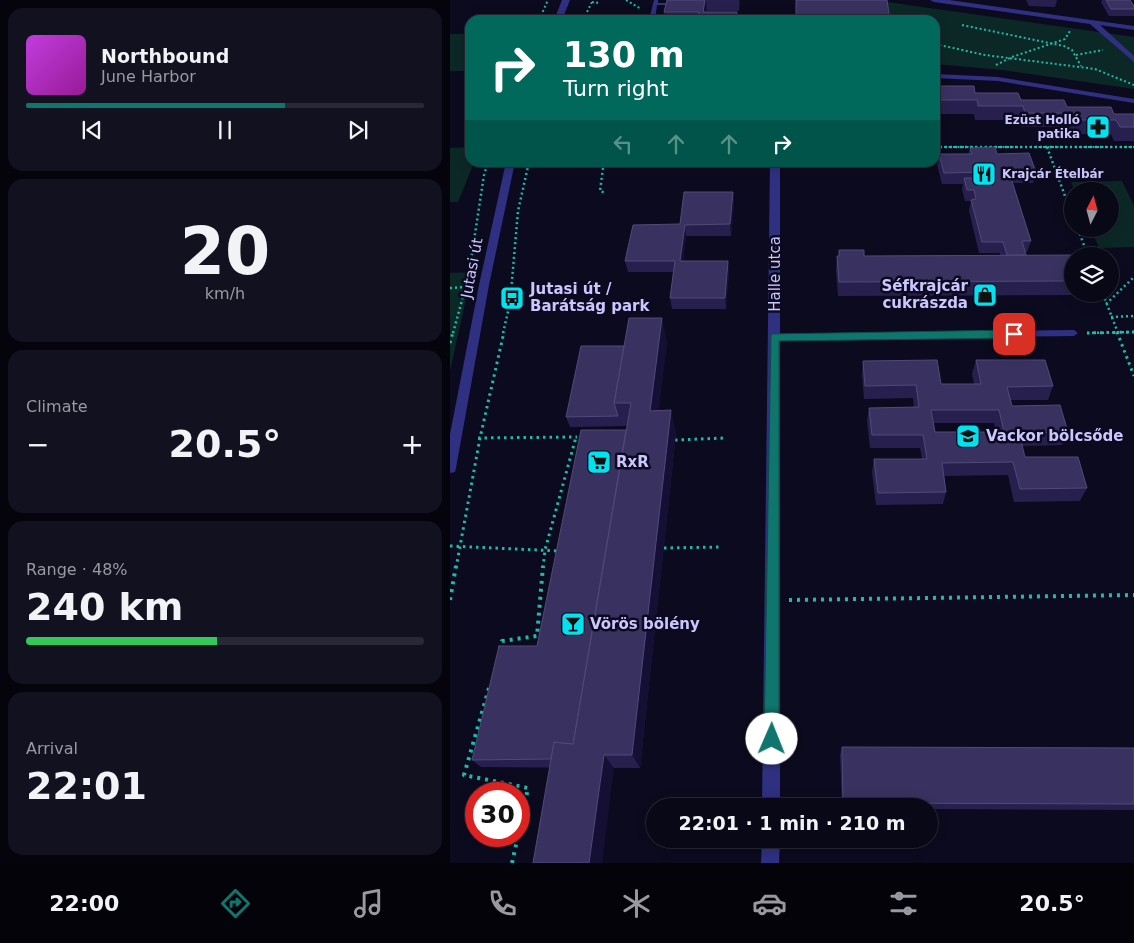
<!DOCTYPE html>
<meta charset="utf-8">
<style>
body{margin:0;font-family:"DejaVu Sans",sans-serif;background:#12111f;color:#f1f3f6;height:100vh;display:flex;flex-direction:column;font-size:19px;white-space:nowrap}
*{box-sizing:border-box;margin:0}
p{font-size:16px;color:#999aa1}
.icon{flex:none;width:28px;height:28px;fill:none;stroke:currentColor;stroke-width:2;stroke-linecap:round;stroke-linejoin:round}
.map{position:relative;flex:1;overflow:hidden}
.details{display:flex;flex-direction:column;gap:8px;padding:8px;background:#05040c;width:450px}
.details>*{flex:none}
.banner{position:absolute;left:15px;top:15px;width:475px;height:152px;border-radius:15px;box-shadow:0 2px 12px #0003,0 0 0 1px #292935;background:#00695c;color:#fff;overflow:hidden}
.needle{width:32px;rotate:6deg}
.controls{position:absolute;left:614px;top:182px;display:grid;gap:10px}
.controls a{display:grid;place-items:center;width:55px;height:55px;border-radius:50%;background:#090816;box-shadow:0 2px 12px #0003,0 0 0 1px #292935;font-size:25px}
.speed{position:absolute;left:15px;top:782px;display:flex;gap:10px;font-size:25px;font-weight:700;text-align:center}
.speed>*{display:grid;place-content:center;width:65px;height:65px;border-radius:50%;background:#090816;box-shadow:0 2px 12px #0003,0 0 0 1px #292935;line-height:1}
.speed .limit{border:8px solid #d22;background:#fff;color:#111}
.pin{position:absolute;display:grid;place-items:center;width:42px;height:42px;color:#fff;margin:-21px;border-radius:10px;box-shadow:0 2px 8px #0006}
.me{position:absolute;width:55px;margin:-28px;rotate:1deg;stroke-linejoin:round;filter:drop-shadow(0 0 4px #0008)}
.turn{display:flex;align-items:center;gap:18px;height:105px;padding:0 15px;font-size:22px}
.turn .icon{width:65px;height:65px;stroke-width:2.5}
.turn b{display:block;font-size:35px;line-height:42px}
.lanes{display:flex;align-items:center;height:48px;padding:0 15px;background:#0003;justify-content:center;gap:25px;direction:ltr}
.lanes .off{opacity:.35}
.big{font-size:38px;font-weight:600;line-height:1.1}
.details .card{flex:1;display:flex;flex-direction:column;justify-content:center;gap:8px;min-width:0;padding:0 18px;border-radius:15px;background:#12111f}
.details .dial{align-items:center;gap:0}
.dial b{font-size:65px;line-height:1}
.song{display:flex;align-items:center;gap:15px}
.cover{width:60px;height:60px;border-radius:8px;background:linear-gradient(135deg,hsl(290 70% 55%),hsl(300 70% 35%))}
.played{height:5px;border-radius:2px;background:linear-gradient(90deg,#0f766e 65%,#292935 65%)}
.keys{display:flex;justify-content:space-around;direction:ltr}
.heat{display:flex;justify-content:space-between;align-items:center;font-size:28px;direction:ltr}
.charge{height:8px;border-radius:4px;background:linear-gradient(90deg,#34c759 48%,#292935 0)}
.trip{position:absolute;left:196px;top:798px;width:292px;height:50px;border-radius:25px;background:#090816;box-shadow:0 2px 12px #0003,0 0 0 1px #292935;font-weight:600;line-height:50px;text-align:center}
.menu{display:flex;height:80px;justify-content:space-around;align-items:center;background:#040309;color:#999aa1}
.menu .icon{width:35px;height:35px}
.menu .current{color:#0f766e}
.menu b{font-size:22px;color:#f1f3f6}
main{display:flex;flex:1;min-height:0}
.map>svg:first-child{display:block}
</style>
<main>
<section class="details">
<div class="card">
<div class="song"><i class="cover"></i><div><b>Northbound</b><p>June Harbor</p></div></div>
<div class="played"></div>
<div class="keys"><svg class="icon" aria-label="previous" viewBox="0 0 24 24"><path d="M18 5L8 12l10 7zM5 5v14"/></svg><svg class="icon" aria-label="pause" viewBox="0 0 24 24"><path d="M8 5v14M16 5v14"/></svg><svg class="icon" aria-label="next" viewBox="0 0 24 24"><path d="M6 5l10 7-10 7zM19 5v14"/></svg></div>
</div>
<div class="card dial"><b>20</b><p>km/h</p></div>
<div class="card"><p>Climate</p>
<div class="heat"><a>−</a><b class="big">20.5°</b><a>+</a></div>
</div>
<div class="card"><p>Range · 48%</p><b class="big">240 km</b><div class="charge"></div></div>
<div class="card"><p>Arrival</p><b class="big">22:01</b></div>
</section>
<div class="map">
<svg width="684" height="863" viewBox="0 0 684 863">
<rect width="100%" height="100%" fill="#0c0a1e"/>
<!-- green -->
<g fill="#0c2826">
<path d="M437 2 684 37V89L552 70 485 64V20H441Z"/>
<rect x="0" y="34" width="20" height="37"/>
<path d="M20 147V162L24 163 8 202H0V148Z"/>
<path d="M672 181 684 206V247L649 248 641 229H660V191H625L621 182Z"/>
<path d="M22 272 0 371V273Z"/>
</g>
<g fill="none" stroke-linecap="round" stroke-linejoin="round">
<!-- path-far3 -->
<g stroke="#21b9a9" stroke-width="2" stroke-dasharray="2 2.5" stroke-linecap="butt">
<path d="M176 0 191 9"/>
<path d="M142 2 147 3 148 0"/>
<path d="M89 20 98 0"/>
<path d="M133 20 143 0"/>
<path d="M512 25 614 46 622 50 631 66"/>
<path d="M485 44 535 55 645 69 684 85"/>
<path d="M626 55 653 50"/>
<path d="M546 65 562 57 615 39 620 31"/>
<path d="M485 147H684"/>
</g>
<!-- path-far2 -->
<g stroke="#21b9a9" stroke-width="2.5" stroke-dasharray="2 3" stroke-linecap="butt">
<path d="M485 147H684"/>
<path d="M597 147 622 215"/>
<path d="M153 168 150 191 156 193"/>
<path d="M628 229 638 256"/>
<path d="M21 260 34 175 38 162"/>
<path d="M0 288 16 287"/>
<path d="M653 294 668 333"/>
<path d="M656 304 684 277"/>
<path d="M661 317 684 316"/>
<path d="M3 333 14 293"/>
<path d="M53 333 60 303 68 211 79 162"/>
<path d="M637 333 684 332"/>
</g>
<!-- path-far1 -->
<g stroke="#21b9a9" stroke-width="3" stroke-dasharray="2.5 4" stroke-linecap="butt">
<path d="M667 332 684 376"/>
<path d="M637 333 684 332"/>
<path d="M0 343 3 332"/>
<path d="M28 438 127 437"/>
<path d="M225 440 275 438"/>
<path d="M0 546 109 551"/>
<path d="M214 548 270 547"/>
<path d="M6 568 30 438 54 332"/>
<path d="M93 568 95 550 126 437"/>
</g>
<!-- path -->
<g stroke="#21b9a9" stroke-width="4" stroke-dasharray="3 5" stroke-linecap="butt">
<path d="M0 600 6 566"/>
<path d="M339 600 684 595"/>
<path d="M50 649 52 641 87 636 93 566"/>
<path d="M39 688 14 775 78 788 69 831"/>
<path d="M62 863 68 836"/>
</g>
<!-- service -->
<g fill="#303082" fill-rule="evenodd">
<path d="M204 0H208V3H232L233 0H237L236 4 234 5H207L205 20H199Z"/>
<path d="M624 330 628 333 624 336 324 340 320 337 324 334Z"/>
</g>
<!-- minor -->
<g fill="#303082" fill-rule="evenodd">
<path d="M480 0H499L684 26V30L650 25 684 56V62L640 24 484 2Z"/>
<path d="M485 74 548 77 684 99V103L548 81 485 78Z"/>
<path d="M320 162H330V806H312Z"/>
<path d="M312 839H330L329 863H311Z"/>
</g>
<!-- tertiary -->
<g fill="#303082" fill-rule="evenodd">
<path d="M112 0H120L112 20H104Z"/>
<path d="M56 162H65L39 285 6 468 5 472 0 473V434L29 285Z"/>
</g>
</g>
<!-- wall -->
<g fill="#27204e" fill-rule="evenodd">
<path d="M217 0H290L289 11H257V12L287 20H215L214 12Z"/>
<path d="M346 0 440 20H346Z"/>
<path d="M576 0H607L605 7 579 6Z"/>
<path d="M652 0H680L684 6V16H659L651 2Z"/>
<path d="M485 86 664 114H684V141H664L661 134H617L614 127H571L569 120H525L524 114H485Z"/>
<path d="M520 148 547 154 586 172 583 183H563L581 241 577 252H575L576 255 622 256V294H632V295L388 296 386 271 387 256H389V250L414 256 550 255V253H529L519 211 521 201H515L512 189 513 184H492L487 165 489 154H518Z"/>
<path d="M283 192 284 203 281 236H236L233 261H278L279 272 276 309H222L220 298 223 272H178L175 261 230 224Z"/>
<path d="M217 342 208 410 226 433 190 768 31 767 22 760 87 646 176 430 177 426 120 427 116 417Z"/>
<path d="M526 360 603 386 598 400H561L562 406 618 432 612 445 572 446 575 457 637 488 630 501 564 502 558 475 494 476 496 492 493 504 426 505 422 472 424 459H472L470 448H420L417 421 419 408 464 407 463 398 414 399 412 375 413 361 491 384H524L522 374ZM484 423H544L546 432H485Z"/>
<path d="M392 747 684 748V810L480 809V806H392L390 755Z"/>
</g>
<!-- shaded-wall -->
<g fill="#151033">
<path d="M255 0H256L257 11 256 20 253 12Z"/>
<path d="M289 0H290L289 11Z"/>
<path d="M283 192 284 203 281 236 280 224Z"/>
<path d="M235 225 236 236 232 272 230 261Z"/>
<path d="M278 261 279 272 276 309 275 298Z"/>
<path d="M212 318 217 342 206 434 200 411Z"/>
<path d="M221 410 226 433 190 768 182 755Z"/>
<path d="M154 755 164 768 152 863H139Z"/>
</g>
<!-- building -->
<g fill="#393261" stroke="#50497a" fill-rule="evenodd">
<path d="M217 0H255L253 12H287L286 20H248L249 12H214Z"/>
<path d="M346 0H437L440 20H362V15H346Z"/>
<path d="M656 0H680L684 6V9H661Z"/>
<path d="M485 86H524L525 93H568L571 100H614L617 107H661L664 114H684V127H670L666 120H621L619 113H575L573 106H528L527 100H485Z"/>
<path d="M545 147 547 154 579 153 586 172H559L581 241H572L576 255H557L553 242H532L521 200 526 199 524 190H517L514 178H541L539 172 494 173 489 154H522L520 148Z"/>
<path d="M234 192H283L280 224 235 225 230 261H278L275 298H220L225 261H175L183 225 230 224Z"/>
<path d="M389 250H414V256L628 255 629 256H622V281L389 282 387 256H389Z"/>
<path d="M179 318H212L200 411 221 410 182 755H154L139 863H83L104 742 123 744 181 403H164Z"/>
<path d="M131 346H174L164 403 168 416 116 417Z"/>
<path d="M487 360 491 384H531L526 360H595L603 386 557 387 562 406 610 405 618 432 569 433 575 457H628L637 488 570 489 563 462 492 463 496 492 428 493 424 459H477L473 435H422L419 408 469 407 466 385 415 386 413 361ZM481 410H549L554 432H485Z"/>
<path d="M131 430H176L123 744 104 742 101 759 22 760 49 646H87Z"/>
<path d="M392 747 684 748V804L393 803Z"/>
</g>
<!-- route -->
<path fill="#0f766e" stroke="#0a4d48" d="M564 330 569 334 564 338 329 341V739L327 744 322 746 317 744 314 739 321 334Z"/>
<!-- icons -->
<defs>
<g id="pharmacy-square" transform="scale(1.25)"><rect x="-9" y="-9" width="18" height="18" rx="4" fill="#00e3f1" stroke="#0c0a1e"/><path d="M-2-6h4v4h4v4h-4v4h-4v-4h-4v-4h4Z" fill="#111"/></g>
<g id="restaurant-square" transform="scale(1.25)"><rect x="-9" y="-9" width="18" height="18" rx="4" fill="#00e3f1" stroke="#0c0a1e"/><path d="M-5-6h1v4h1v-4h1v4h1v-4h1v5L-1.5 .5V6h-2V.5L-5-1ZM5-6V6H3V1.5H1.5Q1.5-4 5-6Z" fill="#111"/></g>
<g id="shop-square" transform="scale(1.25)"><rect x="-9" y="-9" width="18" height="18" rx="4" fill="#00e3f1" stroke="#0c0a1e"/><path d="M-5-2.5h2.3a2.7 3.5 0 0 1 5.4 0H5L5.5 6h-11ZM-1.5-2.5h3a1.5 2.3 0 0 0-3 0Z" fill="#111"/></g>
<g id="bus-square" transform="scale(1.25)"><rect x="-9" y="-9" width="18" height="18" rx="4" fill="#00e3f1" stroke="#0c0a1e"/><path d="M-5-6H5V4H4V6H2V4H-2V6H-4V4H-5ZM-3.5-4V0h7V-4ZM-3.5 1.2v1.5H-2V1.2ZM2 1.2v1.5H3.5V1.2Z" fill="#111"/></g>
<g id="school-square" transform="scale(1.25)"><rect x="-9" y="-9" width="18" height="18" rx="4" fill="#00e3f1" stroke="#0c0a1e"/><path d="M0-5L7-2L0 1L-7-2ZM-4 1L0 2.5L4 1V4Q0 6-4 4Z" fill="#111"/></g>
<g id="supermarket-square" transform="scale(1.25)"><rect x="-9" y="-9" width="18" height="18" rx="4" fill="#00e3f1" stroke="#0c0a1e"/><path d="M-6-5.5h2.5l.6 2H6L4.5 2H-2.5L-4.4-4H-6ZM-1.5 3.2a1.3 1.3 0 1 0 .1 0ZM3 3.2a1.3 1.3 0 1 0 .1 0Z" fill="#111"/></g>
<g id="bar-square" transform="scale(1.25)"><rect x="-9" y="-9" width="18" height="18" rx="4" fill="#00e3f1" stroke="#0c0a1e"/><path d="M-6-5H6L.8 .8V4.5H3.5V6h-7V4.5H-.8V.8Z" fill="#111"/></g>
</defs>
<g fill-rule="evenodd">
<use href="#pharmacy-square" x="648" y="127"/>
<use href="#restaurant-square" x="534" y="174"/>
<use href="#shop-square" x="535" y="295"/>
<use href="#bus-square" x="62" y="298"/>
<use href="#school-square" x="518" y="436"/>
<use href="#supermarket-square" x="149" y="462"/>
<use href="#bar-square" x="123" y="624"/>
</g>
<g text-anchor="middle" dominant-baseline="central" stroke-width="5" stroke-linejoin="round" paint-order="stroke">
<!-- far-poi labels -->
<g font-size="12" font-weight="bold" fill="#cbc6ff" stroke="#0c0a1e" text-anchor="end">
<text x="630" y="120">Ezüst Holló<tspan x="630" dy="14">patika</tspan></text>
<text x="552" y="174" text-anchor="start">Krajcár Ételbár</text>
</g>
<!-- street labels -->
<g font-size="15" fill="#cbc6ff" stroke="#0c0a1e">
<text transform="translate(22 268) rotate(-79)">Jutasi út</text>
<text transform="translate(325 274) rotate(-90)">Halle utca</text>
</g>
<!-- poi labels -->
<g font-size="15" font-weight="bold" fill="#cbc6ff" stroke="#0c0a1e" text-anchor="start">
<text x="518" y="286" text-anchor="end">Séfkrajcár<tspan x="518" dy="17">cukrászda</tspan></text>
<text x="80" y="289">Jutasi út /<tspan x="80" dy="17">Barátság park</tspan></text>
<text x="536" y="436">Vackor bölcsőde</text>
<text x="166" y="462">RxR</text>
<text x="140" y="624">Vörös bölény</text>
</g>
</g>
</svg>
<div class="controls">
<a><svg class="needle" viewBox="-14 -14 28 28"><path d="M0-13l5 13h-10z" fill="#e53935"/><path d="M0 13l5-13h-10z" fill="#999aa1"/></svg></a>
<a><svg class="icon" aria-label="layers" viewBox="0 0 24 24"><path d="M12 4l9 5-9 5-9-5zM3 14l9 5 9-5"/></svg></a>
</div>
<div class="speed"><div class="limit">30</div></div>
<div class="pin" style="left:564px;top:334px;background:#d93025"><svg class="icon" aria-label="arrive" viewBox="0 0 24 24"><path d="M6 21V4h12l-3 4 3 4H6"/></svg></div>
<svg class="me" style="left:322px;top:739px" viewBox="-20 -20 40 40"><circle r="19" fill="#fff"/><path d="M0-13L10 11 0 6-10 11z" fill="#0f766e"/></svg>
<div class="trip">22:01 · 1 min · 210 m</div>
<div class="banner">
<div class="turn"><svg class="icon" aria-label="right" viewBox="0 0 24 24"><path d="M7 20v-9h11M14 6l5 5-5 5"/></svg><div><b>130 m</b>Turn right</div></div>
<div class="lanes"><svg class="icon off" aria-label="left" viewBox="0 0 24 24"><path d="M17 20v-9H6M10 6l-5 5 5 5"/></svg><svg class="icon off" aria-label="ahead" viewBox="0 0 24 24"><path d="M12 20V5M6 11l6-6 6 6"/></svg><svg class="icon off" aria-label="ahead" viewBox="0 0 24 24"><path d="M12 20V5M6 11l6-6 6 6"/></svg><svg class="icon" aria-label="right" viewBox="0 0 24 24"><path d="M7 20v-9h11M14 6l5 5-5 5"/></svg></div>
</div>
</div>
</main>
<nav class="menu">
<b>22:00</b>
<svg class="icon current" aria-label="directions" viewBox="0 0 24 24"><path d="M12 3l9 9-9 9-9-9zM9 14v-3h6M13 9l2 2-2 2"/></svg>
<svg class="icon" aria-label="music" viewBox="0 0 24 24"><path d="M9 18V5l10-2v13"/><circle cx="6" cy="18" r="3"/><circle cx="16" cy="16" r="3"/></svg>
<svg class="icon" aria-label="phone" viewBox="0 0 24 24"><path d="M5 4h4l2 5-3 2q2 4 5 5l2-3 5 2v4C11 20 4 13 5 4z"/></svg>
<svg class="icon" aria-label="climate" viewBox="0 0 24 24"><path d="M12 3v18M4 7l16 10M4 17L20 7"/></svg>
<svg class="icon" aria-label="car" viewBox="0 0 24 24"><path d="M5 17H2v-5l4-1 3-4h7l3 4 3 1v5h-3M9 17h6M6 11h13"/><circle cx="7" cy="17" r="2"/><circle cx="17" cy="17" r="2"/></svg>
<svg class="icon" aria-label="filters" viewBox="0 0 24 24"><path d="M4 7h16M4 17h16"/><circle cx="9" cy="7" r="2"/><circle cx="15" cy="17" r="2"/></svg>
<b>20.5°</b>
</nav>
